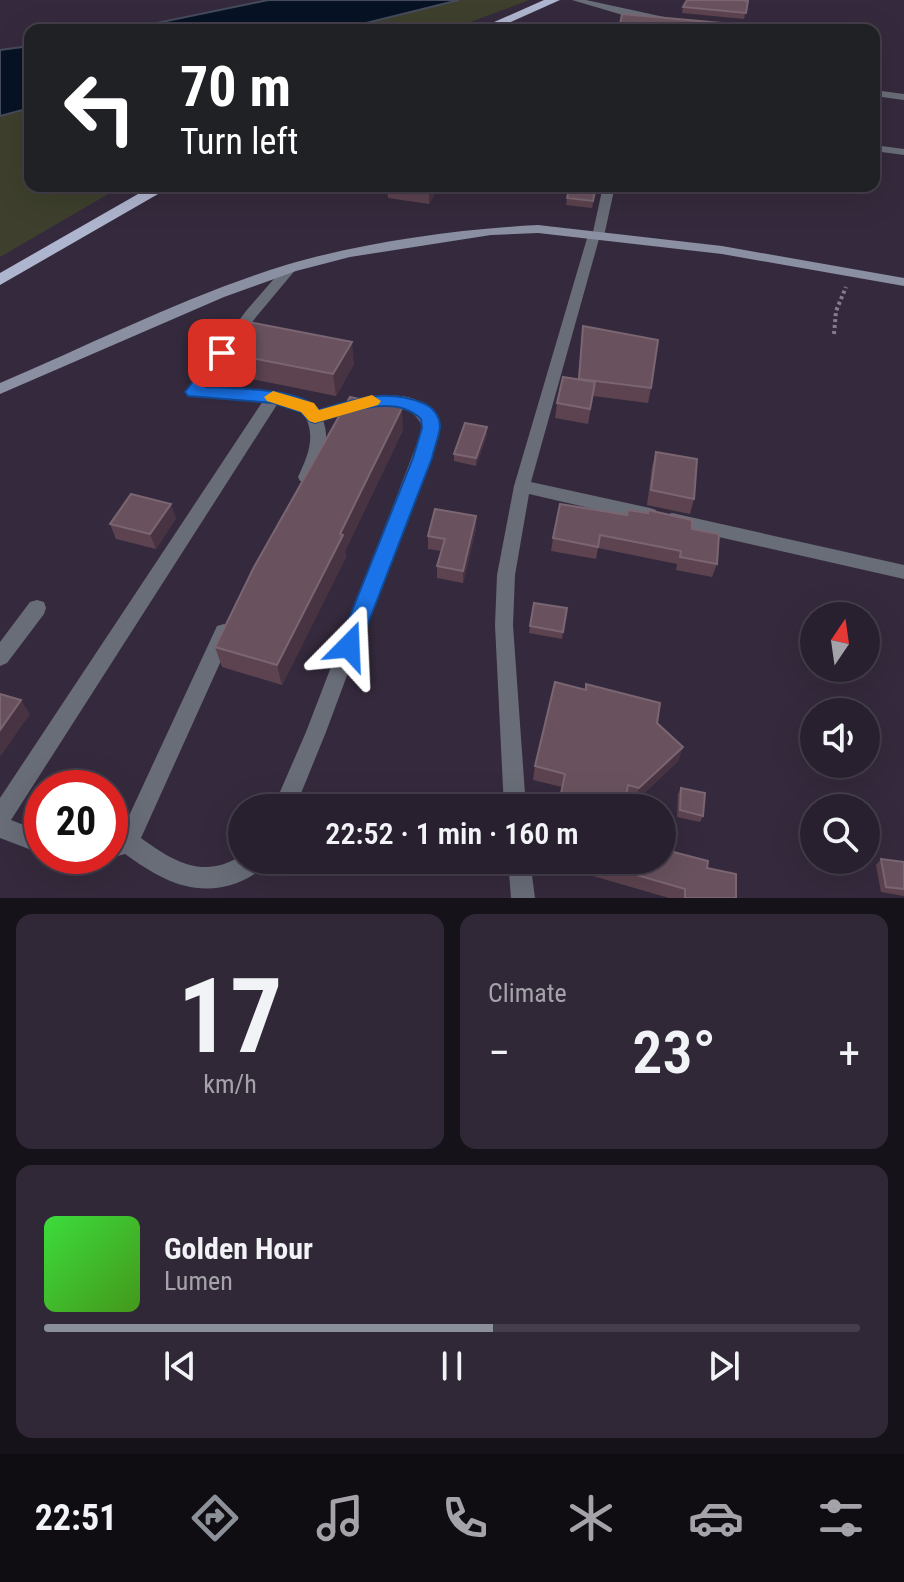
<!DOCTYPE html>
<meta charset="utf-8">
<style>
body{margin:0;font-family:"Roboto Condensed",sans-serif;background:#302836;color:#f1f3f6;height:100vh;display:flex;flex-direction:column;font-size:30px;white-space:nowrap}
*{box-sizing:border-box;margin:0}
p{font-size:26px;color:#a5a3aa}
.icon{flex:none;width:44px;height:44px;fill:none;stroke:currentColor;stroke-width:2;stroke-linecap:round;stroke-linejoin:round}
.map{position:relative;height:898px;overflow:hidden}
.details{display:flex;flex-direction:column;gap:16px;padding:16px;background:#161219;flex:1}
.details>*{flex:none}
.hud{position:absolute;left:24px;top:24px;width:856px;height:168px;border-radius:16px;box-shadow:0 8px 32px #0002,0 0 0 2px #443e4a;background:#202124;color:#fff;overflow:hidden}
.needle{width:52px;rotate:13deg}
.buttons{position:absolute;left:800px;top:602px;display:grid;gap:16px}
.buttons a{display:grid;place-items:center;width:80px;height:80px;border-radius:50%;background:#28202e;box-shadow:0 8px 32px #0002,0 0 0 2px #443e4a;font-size:40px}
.speed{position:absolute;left:24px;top:770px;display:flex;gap:16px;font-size:40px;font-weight:700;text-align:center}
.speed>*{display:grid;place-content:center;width:104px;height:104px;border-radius:50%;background:#28202e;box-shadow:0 8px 32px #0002,0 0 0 2px #443e4a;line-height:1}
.speed .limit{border:12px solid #d22;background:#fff;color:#111}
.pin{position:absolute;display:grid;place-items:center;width:68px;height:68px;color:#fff;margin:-34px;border-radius:16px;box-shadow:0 4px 12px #0006}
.me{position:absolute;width:88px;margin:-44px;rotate:21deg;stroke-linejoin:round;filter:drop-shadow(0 0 6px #0008)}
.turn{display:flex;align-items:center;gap:28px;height:168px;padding:0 24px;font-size:36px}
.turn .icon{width:104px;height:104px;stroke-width:2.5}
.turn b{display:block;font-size:56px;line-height:68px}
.big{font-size:60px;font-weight:600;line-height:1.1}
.details .card{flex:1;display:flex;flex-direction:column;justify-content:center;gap:12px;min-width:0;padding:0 28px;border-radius:16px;background:#302836}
.details .dial{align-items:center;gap:0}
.dial b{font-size:104px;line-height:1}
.song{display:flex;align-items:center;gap:24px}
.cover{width:96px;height:96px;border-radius:12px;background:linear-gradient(135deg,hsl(120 70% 55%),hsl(100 70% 35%))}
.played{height:8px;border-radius:4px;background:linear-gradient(90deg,#8c9099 55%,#443e4a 55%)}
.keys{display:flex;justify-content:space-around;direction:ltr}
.heat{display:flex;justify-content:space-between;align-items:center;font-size:44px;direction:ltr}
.details .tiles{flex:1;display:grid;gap:16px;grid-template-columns:1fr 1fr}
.card:last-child{grid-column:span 2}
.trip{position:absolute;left:228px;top:794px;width:448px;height:80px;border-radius:40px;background:#28202e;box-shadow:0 8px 32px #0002,0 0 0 2px #443e4a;font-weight:600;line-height:80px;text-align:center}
.tabs{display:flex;height:128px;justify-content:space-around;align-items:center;background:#100d12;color:#a5a3aa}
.tabs .icon{width:56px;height:56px}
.tabs .on{color:#8c9099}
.tabs b{font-size:36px;color:#f1f3f6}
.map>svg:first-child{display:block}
</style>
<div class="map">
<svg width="904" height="898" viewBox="0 0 904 898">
<rect width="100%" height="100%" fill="#352a3d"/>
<!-- green -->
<g fill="#3e402d">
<path d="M459 0H529L449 30H338Z"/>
<path d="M30 108V186H122L0 257V116Z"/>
</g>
<!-- water -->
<g fill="#071325" stroke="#454b5b" stroke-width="2">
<path d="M268 0H459L338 30H123Z"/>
<path d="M30 46V108L0 116V50Z"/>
</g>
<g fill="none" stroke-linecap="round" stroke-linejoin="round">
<!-- path -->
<path stroke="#867d8c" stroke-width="4" stroke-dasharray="3 3" stroke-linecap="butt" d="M834 334 836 311 846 287"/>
<!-- service -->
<g fill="#696d78" fill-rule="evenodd">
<path d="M291 264 297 268 256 317 205 388C233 389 301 387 318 411 346 402 409 381 431 411 435 415 437 423 439 428L326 732 295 808H273L306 732 423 428C407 389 353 410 323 420 331 442 322 462 312 481H300L298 477C309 454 317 434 302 411L278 403 11 820 42 832V854L0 838V798L263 401 194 397 186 392 246 311 286 265Z"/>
<path d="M37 600 44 602 46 608 44 614 7 663 0 666V642L30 602Z"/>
<path d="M224 624 231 626 234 632 141 838C174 862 204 880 242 855V860H266C261 872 249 878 237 883 194 898 161 880 125 854L110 858 104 856H110V836L121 833 217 626Z"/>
</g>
<!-- minor -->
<g fill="#696d78" fill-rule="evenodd">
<path d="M572 0H586L678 20 674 23 626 16Z"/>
<path d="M718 22 792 26 796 29 721 27 718 26Z"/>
<path d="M874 90 904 94V100L874 96Z"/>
<path d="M874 145 904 149V155L874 151Z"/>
<path d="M603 186H615L604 236 599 239 531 482 650 508 656 510 659 515 656 520 650 522 529 494 515 575 513 625 526 808H504L495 625 497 575 514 486 588 235 593 232Z"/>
<path d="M672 513 904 565V579L666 525 663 520 666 515Z"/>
<path d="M508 860H530L535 898H511Z"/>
</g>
<!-- secondary -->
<path fill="#8a8fa1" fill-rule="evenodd" d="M538 225 722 246 904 278V286L722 254 538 233 491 235 350 257 296 271 224 297 0 394V383C94 343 188 295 286 265 364 242 458 229 538 225Z"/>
<!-- trunk -->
<g fill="#aeb5ce" fill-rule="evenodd">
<path d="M544 0H560L493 30H476Z"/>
<path d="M152 186H172L0 285V273Z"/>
</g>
</g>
<!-- wall -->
<g fill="#5c434f">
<path d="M748 1 744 19 682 13 683 7Z"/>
<path d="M622 14 742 30H619Z"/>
<path d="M387 186H439L429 204 388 198Z"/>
<path d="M597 186 592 208 566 205 567 198Z"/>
<path d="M583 326 651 388 648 403 593 396 588 424 555 418 557 403 578 379Z"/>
<path d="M216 351 354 364 336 396 221 373Z"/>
<path d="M487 427V435L476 466 454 461V454Z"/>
<path d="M403 430 345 551 346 557 282 685 222 667 215 647Z"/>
<path d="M656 452 694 499 690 514 647 505 652 467Z"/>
<path d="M176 518 156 549 116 539 110 524Z"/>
<path d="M476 529 463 583 437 578V566L441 551 428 549V536Z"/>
<path d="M692 529 717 564 712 577 676 570 677 564 598 548 596 559 551 551 553 538Z"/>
<path d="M534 603 567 608 562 639 529 633Z"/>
<path d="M586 684 657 723 683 747 678 761 635 802 562 787 533 780 535 766 585 690Z"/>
<path d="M681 788 703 816 700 822 677 817 678 794Z"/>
<path d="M881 859 904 862V896L881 892 876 865Z"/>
<path d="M548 860H662L707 868 736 898H669L548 863Z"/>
</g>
<!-- shaded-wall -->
<g fill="#473342">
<path d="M431 186H439L429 204V190Z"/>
<path d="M352 342 354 364 336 396 333 374Z"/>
<path d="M402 408 403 430 345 551 346 557 282 685 277 665Z"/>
<path d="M487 427V435L476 466V458Z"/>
<path d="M171 504 176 518 156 549 150 534Z"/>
<path d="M476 516V529L463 583V571Z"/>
<path d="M21 700 30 714 0 757V730Z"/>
<path d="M683 747 678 761 635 802 639 788Z"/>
</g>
<!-- building -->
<g fill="#69525e" stroke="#7a6672" stroke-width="2">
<path d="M687 0H741L748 1 746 13 683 7Z"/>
<path d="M622 14 743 25 742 30H720L677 27 676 30H619Z"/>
<path d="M401 186H431L429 190Z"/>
<path d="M570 186H596L593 201 567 198Z"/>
<path d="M238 320 352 342 333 374 216 351Z"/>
<path d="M583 326 658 340 651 388 579 379Z"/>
<path d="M563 377 595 382 590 409 557 403Z"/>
<path d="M350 397 402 408 340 534 343 535 277 665 215 647 254 567Z"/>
<path d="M465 423 487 427 476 458 454 454Z"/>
<path d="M656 452 697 459 694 499 651 490Z"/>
<path d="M131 494 171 504 150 534 110 524Z"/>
<path d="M560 504 627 515 628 510 648 513V510L692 520V529L719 534 717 564 680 557 681 551 600 535 598 547 553 538Z"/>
<path d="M435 509 476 516 463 571 437 566 445 539 428 536Z"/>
<path d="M534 603 567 608 563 632 530 626Z"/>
<path d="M555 682 586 690V684L660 703 657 723 683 747 639 788 628 785 624 808H558L565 774 535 766Z"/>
<path d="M0 694 21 700 0 730Z"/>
<path d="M681 788 705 793 703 816 680 810Z"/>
<path d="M662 849 708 861 707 868 736 874V898H685V889L585 860H662Z"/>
<path d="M881 859 904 862V889L886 887Z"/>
</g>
<!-- route -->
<path fill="#1a73e8" stroke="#114b97" stroke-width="2" d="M222 348 230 353 206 387C234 389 301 387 319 410 355 399 386 388 423 403 433 407 440 416 440 427 439 437 434 448 432 458L357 652 349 655 342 652 338 646 413 458 422 428 421 419C393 392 346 414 315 423L309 421 301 412 273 403 188 396 185 392 188 388 216 349Z"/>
<!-- slow -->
<path fill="#f59e0b" d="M273 391 314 403 319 410 372 395 381 401 378 405 315 423 309 421 301 412 267 401 264 397Z"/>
</svg>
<div class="buttons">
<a><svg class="needle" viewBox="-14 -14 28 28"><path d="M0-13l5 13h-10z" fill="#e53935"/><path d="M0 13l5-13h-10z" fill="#a5a3aa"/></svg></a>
<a><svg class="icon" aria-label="sound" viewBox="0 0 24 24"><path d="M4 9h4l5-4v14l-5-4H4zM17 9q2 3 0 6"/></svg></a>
<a><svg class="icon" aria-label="search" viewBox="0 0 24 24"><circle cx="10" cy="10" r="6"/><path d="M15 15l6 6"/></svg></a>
</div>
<div class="speed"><div class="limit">20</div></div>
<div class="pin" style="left:222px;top:353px;background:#d93025"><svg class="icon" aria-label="arrive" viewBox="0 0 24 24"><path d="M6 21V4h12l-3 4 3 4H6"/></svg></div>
<svg class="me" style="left:349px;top:646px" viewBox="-20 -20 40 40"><path d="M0-17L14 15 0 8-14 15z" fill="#1a73e8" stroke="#fff" stroke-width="4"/></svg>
<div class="trip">22:52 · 1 min · 160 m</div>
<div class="hud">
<div class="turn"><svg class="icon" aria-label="left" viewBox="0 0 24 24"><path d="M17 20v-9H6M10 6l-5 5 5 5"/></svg><div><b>70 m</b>Turn left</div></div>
</div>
</div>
<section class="details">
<div class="tiles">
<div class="card dial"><b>17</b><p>km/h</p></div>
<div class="card"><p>Climate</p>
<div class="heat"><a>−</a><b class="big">23°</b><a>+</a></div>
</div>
<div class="card">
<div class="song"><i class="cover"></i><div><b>Golden Hour</b><p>Lumen</p></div></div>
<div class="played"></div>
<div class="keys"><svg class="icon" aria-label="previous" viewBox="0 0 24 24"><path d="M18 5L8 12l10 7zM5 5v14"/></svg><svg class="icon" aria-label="pause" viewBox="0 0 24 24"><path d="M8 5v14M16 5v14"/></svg><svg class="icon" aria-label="next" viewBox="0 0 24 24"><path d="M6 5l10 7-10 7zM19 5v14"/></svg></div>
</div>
</div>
</section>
<nav class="tabs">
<b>22:51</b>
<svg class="icon on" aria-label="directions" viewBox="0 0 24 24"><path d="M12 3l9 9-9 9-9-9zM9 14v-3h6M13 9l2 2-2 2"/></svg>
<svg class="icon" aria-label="music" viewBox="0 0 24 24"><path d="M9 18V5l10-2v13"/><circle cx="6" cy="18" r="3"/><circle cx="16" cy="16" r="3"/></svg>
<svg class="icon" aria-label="phone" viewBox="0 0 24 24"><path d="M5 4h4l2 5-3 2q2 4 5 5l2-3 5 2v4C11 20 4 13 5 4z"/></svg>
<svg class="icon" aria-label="climate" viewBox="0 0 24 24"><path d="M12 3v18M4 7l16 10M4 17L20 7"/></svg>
<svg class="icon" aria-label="car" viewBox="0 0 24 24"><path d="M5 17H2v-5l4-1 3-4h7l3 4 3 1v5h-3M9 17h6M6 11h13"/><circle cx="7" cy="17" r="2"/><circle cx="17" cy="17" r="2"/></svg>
<svg class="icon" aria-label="filters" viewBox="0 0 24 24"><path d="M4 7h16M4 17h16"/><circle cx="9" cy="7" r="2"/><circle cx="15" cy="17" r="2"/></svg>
</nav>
